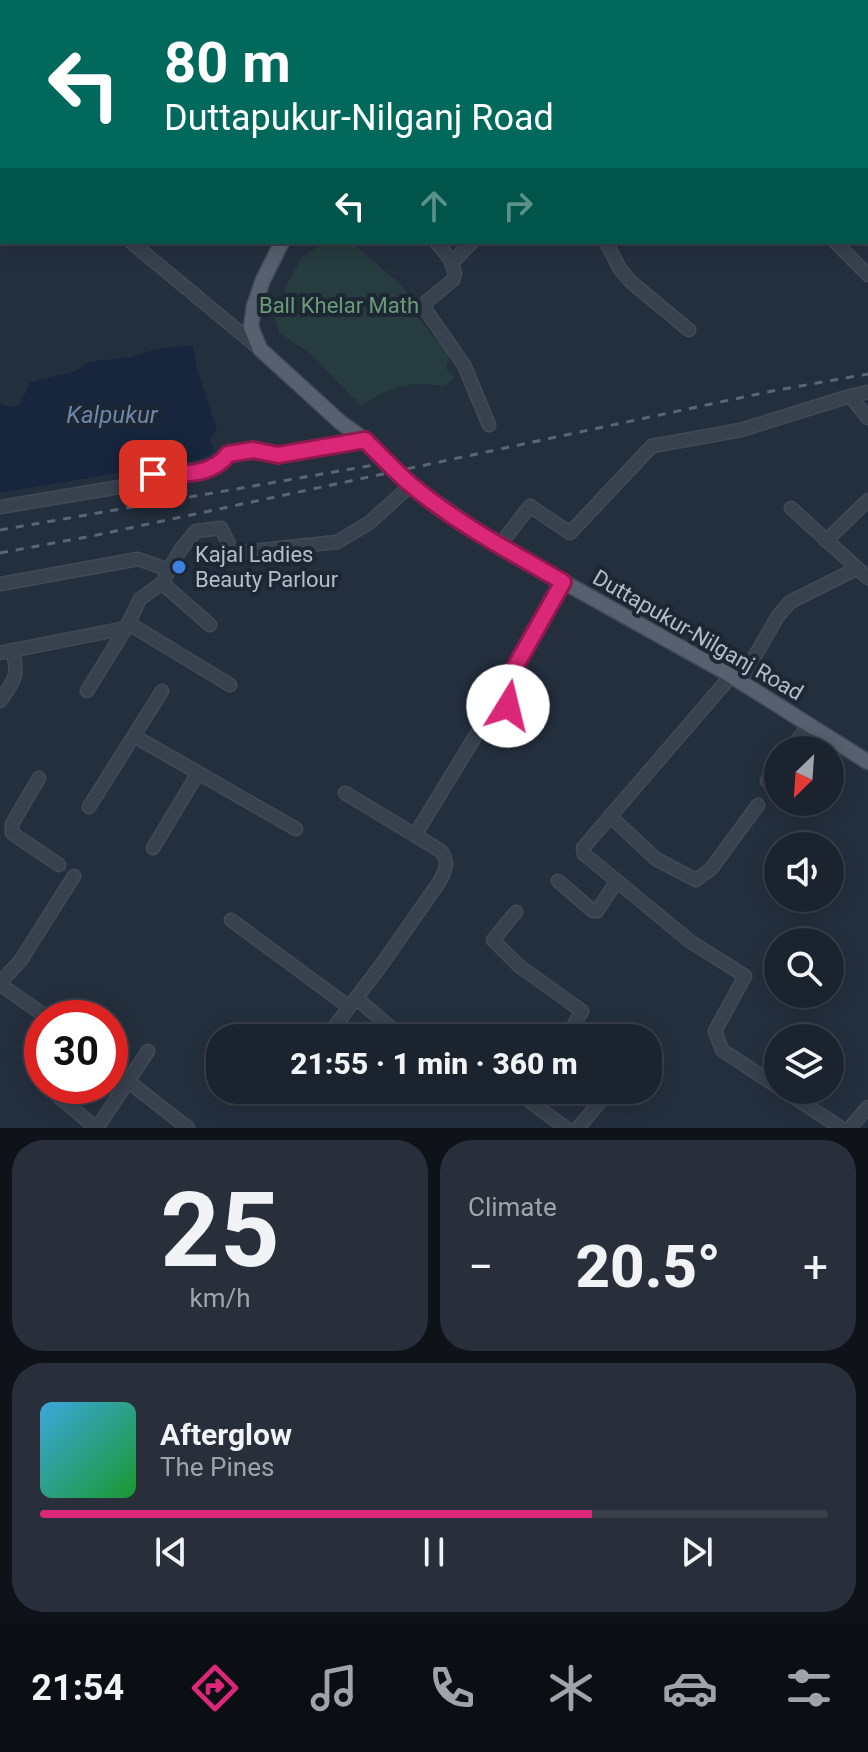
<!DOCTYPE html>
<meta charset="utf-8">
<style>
body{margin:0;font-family:Roboto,sans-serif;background:#282f3a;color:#f1f3f6;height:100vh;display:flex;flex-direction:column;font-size:30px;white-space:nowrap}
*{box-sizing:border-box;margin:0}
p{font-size:26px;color:#a0a4aa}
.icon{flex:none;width:44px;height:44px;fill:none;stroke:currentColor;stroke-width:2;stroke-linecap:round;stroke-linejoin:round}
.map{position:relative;height:1128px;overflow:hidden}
.details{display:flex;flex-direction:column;gap:12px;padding:12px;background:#0f1319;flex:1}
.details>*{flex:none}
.banner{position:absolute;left:0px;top:0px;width:868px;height:244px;box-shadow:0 4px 20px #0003,0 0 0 2px #39404a;background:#00695c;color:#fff;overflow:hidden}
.needle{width:52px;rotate:205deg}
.fabs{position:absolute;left:764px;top:736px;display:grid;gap:16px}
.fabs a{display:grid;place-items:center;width:80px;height:80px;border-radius:50%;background:#1b232e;box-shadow:0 4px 20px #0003,0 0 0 2px #39404a;font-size:40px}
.speed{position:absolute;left:24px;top:1000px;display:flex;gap:16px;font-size:40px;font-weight:700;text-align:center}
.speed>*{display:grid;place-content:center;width:104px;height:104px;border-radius:50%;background:#1b232e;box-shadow:0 4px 20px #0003,0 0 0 2px #39404a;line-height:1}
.speed .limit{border:12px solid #d22;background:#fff;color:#111}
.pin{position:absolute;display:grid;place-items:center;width:68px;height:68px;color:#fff;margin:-34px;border-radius:16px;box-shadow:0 4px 12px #0006}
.me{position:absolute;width:88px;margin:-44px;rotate:9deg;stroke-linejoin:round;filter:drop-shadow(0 0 6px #0008)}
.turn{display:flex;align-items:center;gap:28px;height:168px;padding:0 32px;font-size:36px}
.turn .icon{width:104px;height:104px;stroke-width:2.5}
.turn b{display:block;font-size:56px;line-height:68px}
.lanes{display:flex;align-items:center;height:76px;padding:0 32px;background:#0003;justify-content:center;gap:40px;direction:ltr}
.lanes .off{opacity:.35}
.big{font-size:60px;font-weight:800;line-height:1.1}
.details .widget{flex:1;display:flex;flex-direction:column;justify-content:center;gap:12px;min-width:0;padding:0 28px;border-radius:32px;background:#282f3a}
.details .dial{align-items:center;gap:0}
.dial b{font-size:104px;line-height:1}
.song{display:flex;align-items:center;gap:24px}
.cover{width:96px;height:96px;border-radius:12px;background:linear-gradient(135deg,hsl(200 70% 55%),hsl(130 70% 35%))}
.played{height:8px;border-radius:4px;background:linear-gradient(90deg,#db2777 70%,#39404a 70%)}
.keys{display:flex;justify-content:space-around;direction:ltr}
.heat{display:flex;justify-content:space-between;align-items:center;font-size:44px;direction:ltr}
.details .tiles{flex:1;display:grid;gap:12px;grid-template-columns:1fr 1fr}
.widget:last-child{grid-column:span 2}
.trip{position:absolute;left:206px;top:1024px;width:456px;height:80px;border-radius:32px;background:#1b232e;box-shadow:0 4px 20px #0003,0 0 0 2px #39404a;font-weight:800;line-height:80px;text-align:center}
.dock{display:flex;height:128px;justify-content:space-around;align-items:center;background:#0b0e12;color:#a0a4aa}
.dock .icon{width:56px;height:56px}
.dock .selected{color:#db2777}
.dock b{font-size:36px;color:#f1f3f6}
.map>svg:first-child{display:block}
</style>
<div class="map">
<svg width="868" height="1128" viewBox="0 0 868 1128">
<rect width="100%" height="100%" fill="#242f3e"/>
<!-- green -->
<path fill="#263c3f" d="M323 244 355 245 400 284 418 306 416 316 447 352 449 359 446 366 448 372 453 374 454 379 444 386C410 380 389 387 361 406L311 354 279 333 275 318 287 284 302 257Z"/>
<!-- water -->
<path fill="#17263c" d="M193 345 197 370 217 429 210 440 214 451 201 459 0 493V404L12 407 20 405 30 382 76 371 88 362 131 357 157 349Z"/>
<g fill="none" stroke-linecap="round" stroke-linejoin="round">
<!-- minor casing -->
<g stroke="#414a57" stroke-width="15">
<g id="minor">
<path d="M536 0 539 2"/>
<path d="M461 2 462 0"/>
<path d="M0 131 2 133"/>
<path d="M0 185 2 182"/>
<path d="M131 242 260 349"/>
<path d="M436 242 450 259 455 274 453 280 426 302 425 309 464 365 489 425"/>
<path d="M606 242 620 269 631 282 689 330"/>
<path d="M835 242 868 275"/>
<path d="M452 263 472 242"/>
<path d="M850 396 868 392"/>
<path d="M0 507 126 486 153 474 201 472 225 460 228 454 253 450 278 455 365 440"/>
<path d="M791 508 868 578"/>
<path d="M826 541 868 500"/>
<path d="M499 546 530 506 570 533 652 446 741 430 850 396 868 418"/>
<path d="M162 583 210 625"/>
<path d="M0 584 138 559 169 570"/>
<path d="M128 623 230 685"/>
<path d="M0 653 126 628"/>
<path d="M731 676 583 848 584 854 691 942 745 976 715 1031 722 1050 778 1087"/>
<path d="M740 682 778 616 790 602 856 569"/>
<path d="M87 691 126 628 140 599 162 583 181 549 196 531 221 528 233 553 337 542 369 523 411 485"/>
<path d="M0 701C14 681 20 675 12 650"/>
<path d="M134 736 296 829"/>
<path d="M790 750 809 725"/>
<path d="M39 778 12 824V833L59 865"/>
<path d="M767 781 778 766"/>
<path d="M89 807 162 691"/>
<path d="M610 816 656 859 696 880 711 869 758 805"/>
<path d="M415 835 481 727 502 714 508 706 506 683 563 582"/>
<path d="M153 848 198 773"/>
<path d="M558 881 593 911H597L617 881"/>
<path d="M516 912 493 940 519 966 582 1011 566 1038"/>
<path d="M231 920 349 1007"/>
<path d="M0 983 21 960 74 876"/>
<path d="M0 984 48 1018"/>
<path d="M356 998 403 1038"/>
<path d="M326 1038 382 964 440 881C446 869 449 862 441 851L345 793"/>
<path d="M129 1082 188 1128"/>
<path d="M46 1086 96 1128"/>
<path d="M514 1090 566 1128"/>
<path d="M783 1090 841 1128"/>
<path d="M97 1128 148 1051"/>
<path d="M578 1128 604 1097 605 1090"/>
<path d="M850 1128 868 1107"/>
</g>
</g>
<!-- major casing -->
<g stroke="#414a57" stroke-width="17">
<g id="major">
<path d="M293 0V2"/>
<path d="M282 242 263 280 254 306 251 327 260 349 340 422 365 440 411 485 499 546 725 672 868 762"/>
</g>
</g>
<!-- minor -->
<use href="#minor" stroke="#38414e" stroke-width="12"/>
<!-- major -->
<use href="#major" stroke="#56606e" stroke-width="14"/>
<!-- rail -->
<g stroke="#5a6575" stroke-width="3" stroke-dasharray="8 8" stroke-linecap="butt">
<path d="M0 530 374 465"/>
<path d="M0 553 97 535 772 391 868 374"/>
</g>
</g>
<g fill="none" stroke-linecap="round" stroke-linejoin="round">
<!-- route casing -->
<g stroke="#8e194d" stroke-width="20">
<path id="route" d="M153 474C178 474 212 477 228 454L253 450 278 455 365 440C380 455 394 470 410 484 456 523 511 552 563 582L506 683 508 706"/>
</g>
<!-- route -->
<use href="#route" stroke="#db2777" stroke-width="14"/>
</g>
<!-- markers -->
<circle fill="#3f7fe0" stroke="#1d2633" stroke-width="3" cx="179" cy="567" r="8"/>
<g text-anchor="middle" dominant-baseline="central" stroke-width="8" stroke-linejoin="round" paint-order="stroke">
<!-- park labels -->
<g font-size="22" fill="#6b9a76" stroke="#1d2633">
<text x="339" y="305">Ball Khelar Math</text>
</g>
<!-- poi labels -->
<g font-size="22" fill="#b4bcc9" stroke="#1d2633" text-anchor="start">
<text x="195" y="554">Kajal Ladies<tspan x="195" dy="25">Beauty Parlour</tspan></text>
</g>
<!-- street labels -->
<g font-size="22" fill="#b4bcc9" stroke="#1d2633">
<text transform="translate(698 635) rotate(30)">Duttapukur-Nilganj Road</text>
</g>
<!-- water labels -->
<g font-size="24" font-style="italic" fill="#6d86a8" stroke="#1d2633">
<text x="112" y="415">Kalpukur</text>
</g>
</g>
</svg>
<div class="fabs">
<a><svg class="needle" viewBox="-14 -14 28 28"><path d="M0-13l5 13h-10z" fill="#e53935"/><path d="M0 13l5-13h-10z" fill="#a0a4aa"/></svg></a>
<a><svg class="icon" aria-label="sound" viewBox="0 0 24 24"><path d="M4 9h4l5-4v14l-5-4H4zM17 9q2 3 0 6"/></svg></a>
<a><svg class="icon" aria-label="search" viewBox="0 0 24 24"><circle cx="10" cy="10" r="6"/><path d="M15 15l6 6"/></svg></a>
<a><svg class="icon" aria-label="layers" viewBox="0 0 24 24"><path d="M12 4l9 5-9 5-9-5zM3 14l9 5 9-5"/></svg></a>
</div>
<div class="speed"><div class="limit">30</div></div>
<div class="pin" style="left:153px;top:474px;background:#d93025"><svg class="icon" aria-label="arrive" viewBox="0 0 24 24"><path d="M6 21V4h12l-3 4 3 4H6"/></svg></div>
<svg class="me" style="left:508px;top:706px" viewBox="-20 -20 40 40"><circle r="19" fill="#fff"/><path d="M0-13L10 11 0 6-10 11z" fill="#db2777"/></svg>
<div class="trip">21:55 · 1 min · 360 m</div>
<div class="banner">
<div class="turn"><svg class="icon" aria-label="left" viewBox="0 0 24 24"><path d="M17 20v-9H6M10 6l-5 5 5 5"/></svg><div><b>80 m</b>Duttapukur-Nilganj Road</div></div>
<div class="lanes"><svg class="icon" aria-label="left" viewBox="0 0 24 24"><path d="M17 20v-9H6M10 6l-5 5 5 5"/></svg><svg class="icon off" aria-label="ahead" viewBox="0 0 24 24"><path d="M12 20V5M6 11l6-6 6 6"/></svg><svg class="icon off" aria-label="right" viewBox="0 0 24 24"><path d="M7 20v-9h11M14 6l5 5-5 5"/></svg></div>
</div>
</div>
<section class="details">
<div class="tiles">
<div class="widget dial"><b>25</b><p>km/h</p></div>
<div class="widget"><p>Climate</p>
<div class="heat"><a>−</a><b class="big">20.5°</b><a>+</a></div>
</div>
<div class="widget">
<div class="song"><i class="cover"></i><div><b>Afterglow</b><p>The Pines</p></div></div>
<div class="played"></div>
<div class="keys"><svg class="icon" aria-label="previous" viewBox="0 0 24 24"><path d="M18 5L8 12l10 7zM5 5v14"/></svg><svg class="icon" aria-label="pause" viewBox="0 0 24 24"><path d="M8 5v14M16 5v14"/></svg><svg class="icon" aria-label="next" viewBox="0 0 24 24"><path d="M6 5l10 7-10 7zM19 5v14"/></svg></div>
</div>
</div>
</section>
<nav class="dock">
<b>21:54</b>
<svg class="icon selected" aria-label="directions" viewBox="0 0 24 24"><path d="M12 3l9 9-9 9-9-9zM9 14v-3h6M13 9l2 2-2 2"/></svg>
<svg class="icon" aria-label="music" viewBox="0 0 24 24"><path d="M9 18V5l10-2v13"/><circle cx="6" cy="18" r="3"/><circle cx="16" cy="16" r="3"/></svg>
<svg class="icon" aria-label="phone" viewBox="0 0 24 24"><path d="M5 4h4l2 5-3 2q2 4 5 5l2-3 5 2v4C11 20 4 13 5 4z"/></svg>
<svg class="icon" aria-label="climate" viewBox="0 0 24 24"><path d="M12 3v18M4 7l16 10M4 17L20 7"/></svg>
<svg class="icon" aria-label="car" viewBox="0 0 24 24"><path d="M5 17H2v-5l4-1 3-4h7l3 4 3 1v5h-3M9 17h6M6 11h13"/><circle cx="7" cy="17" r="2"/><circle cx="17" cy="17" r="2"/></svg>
<svg class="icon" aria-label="filters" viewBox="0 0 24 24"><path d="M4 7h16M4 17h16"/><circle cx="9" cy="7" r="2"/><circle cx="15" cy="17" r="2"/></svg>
</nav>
